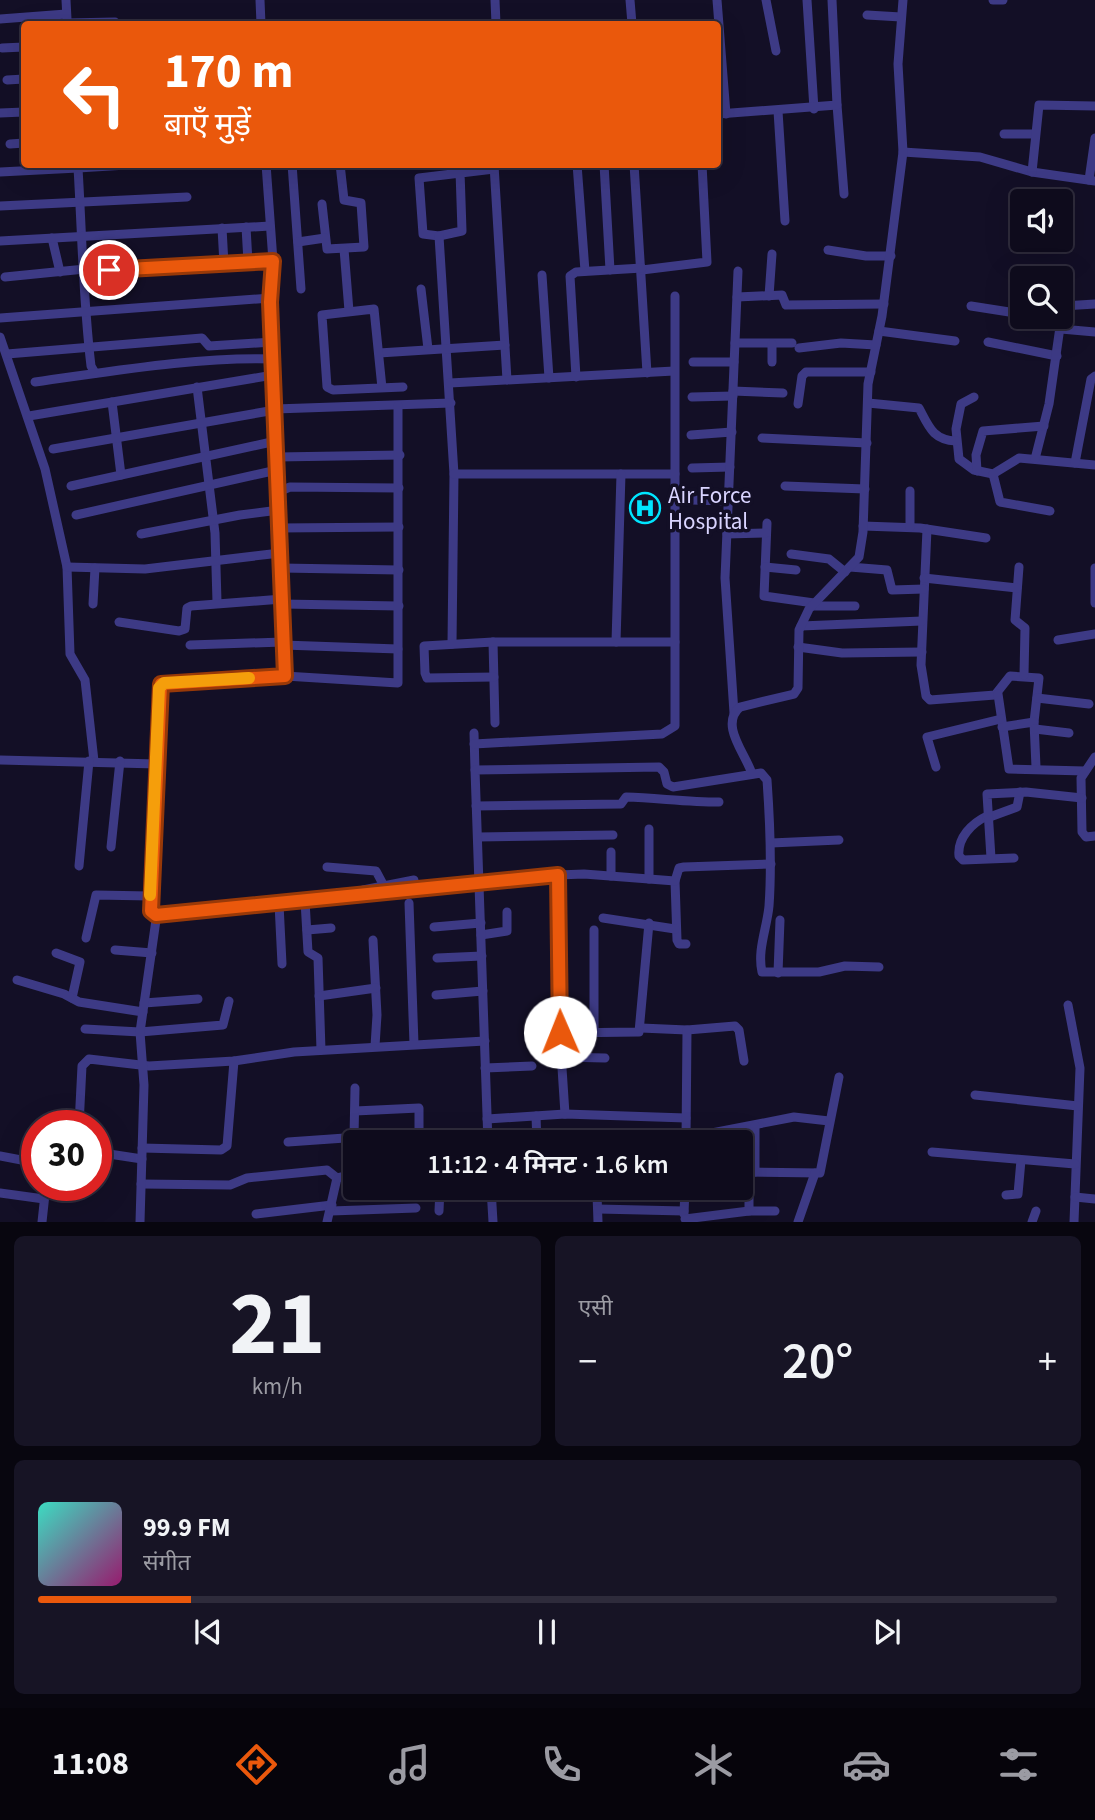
<!DOCTYPE html>
<html lang="hi">
<meta charset="utf-8">
<style>
body{margin:0;font-family:"Source Sans 3","Noto Sans Devanagari",sans-serif;background:#171425;color:#f1f3f6;height:100vh;display:flex;flex-direction:column;font-size:26px;white-space:nowrap}
*{box-sizing:border-box;margin:0}
p{font-size:23px;color:#9b9ba3}
.icon{flex:none;width:38px;height:38px;fill:none;stroke:currentColor;stroke-width:2;stroke-linecap:round;stroke-linejoin:round}
.map{position:relative;height:1222px;overflow:hidden}
.details{display:flex;flex-direction:column;gap:14px;padding:14px;background:#08060f;flex:1}
.details>*{flex:none}
.hud{position:absolute;left:21px;top:21px;width:700px;height:147px;border-radius:7px;box-shadow:0 7px 28px #0002,0 0 0 2px #2e2b3b;background:#ea580c;color:#fff;overflow:hidden}
.fabs{position:absolute;left:1010px;top:189px;display:grid;gap:14px}
.fabs a{display:grid;place-items:center;width:63px;height:63px;border-radius:7px;background:#0e0b1c;box-shadow:0 7px 28px #0002,0 0 0 2px #2e2b3b;font-size:35px}
.speed{position:absolute;left:21px;top:1110px;display:flex;gap:14px;font-size:35px;font-weight:700;text-align:center}
.speed>*{display:grid;place-content:center;width:91px;height:91px;border-radius:50%;background:#0e0b1c;box-shadow:0 7px 28px #0002,0 0 0 2px #2e2b3b;line-height:1}
.speed .limit{border:10px solid #d22;background:#fff;color:#111}
.pin{position:absolute;display:grid;place-items:center;width:60px;height:60px;color:#fff;margin:-30px;border:4px solid #fff;border-radius:50%;box-shadow:0 2px 7px #0007}
.me{position:absolute;width:77px;margin:-38px;rotate:359deg;stroke-linejoin:round;filter:drop-shadow(0 0 5px #0008)}
.turn{display:flex;align-items:center;gap:24px;height:147px;padding:0 28px;font-size:32px}
.turn .icon{width:91px;height:91px;stroke-width:2.5}
.turn b{display:block;font-size:49px;line-height:60px}
.big{font-size:52px;font-weight:600;line-height:1.1}
.details .tile{flex:1;display:flex;flex-direction:column;justify-content:center;gap:10px;min-width:0;padding:0 24px;border-radius:10px;background:#171425}
.details .dial{align-items:center;gap:0}
.dial b{font-size:91px;line-height:1}
.song{display:flex;align-items:center;gap:21px}
.cover{width:84px;height:84px;border-radius:10px;background:linear-gradient(135deg,hsl(170 70% 55%),hsl(320 70% 35%))}
.played{height:7px;border-radius:4px;background:linear-gradient(90deg,#ea580c 15%,#2e2b3b 15%)}
.keys{display:flex;justify-content:space-around;direction:ltr}
.heat{display:flex;justify-content:space-between;align-items:center;font-size:38px;direction:ltr}
.details .tiles{flex:1;display:grid;gap:14px;grid-template-columns:1fr 1fr}
.tile:last-child{grid-column:span 2}
.trip{position:absolute;left:343px;top:1130px;width:410px;height:70px;border-radius:7px;background:#0e0b1c;box-shadow:0 7px 28px #0002,0 0 0 2px #2e2b3b;font-weight:600;line-height:70px;text-align:center}
.menu{display:flex;height:112px;justify-content:space-around;align-items:center;background:#06040b;color:#9b9ba3}
.menu .icon{width:49px;height:49px}
.menu .on{color:#ea580c}
.menu b{font-size:32px;color:#f1f3f6}
.map>svg:first-child{display:block}
</style>
<div class="map">
<svg width="1095" height="1222" viewBox="0 0 1095 1222">
<rect width="100%" height="100%" fill="#130f26"/>
<g fill="none" stroke-linecap="round" stroke-linejoin="round">
<!-- minor -->
<g stroke="#3d3a85" stroke-width="9">
<path d="M66 0 67 19"/>
<path d="M260 0 261 24"/>
<path d="M495 0 496 24"/>
<path d="M630 0 632 24"/>
<path d="M717 0 726 114"/>
<path d="M766 0 776 51"/>
<path d="M807 0 814 109"/>
<path d="M993 0H1003"/>
<path d="M867 15 901 17"/>
<path d="M0 19 66 14"/>
<path d="M67 23 115 22"/>
<path d="M2 48 24 47"/>
<path d="M7 80 24 79"/>
<path d="M837 105 844 194"/>
<path d="M778 111 785 221"/>
<path d="M0 113 24 112"/>
<path d="M718 114 837 105 832 0"/>
<path d="M1004 134H1035"/>
<path d="M10 144 24 143"/>
<path d="M903 152 980 157 1032 172 1095 181"/>
<path d="M266 164 273 261 270 302 285 676"/>
<path d="M292 164 301 289"/>
<path d="M577 164 585 271"/>
<path d="M604 164 610 270"/>
<path d="M634 164 647 373"/>
<path d="M78 165V168L143 164"/>
<path d="M494 165 507 380"/>
<path d="M460 171 462 231 439 236 423 234 419 178 494 169"/>
<path d="M0 172 78 168C82 234 83 300 91 366L95 373"/>
<path d="M1032 172 1039 105 1095 106"/>
<path d="M1089 180 1095 138"/>
<path d="M322 204 327 249 364 247 361 203 344 200 340 164"/>
<path d="M0 206 187 197"/>
<path d="M246 227 248 262"/>
<path d="M222 228 224 264"/>
<path d="M439 236 454 474 452 644"/>
<path d="M52 238 60 272"/>
<path d="M0 241 270 226"/>
<path d="M298 242 325 238"/>
<path d="M344 249 349 311"/>
<path d="M828 250 866 256H891"/>
<path d="M642 270 707 262 702 164"/>
<path d="M85 271 273 261"/>
<path d="M542 275 549 378"/>
<path d="M5 277 85 269"/>
<path d="M421 289 428 349"/>
<path d="M769 296 772 254"/>
<path d="M737 297 782 295 786 305 884 304"/>
<path d="M971 306 1022 314"/>
<path d="M1037 317 1062 321"/>
<path d="M0 318 271 298"/>
<path d="M1061 329 1095 332"/>
<path d="M879 331 955 341"/>
<path d="M0 337 45 469 67 567 70 654 85 680 94 761"/>
<path d="M988 342 1057 356"/>
<path d="M735 343H792"/>
<path d="M799 348 841 343 876 345"/>
<path d="M379 353 505 345"/>
<path d="M7 354 202 338 209 346 272 342"/>
<path d="M693 362H734"/>
<path d="M772 362V344"/>
<path d="M576 377 570 276 576 272 642 268"/>
<path d="M35 382C115 371 193 357 273 359"/>
<path d="M450 383 674 371"/>
<path d="M197 387 215 533 217 602"/>
<path d="M382 388 374 309 322 315 327 387 333 390 403 387"/>
<path d="M733 391 783 393"/>
<path d="M692 397 733 396"/>
<path d="M974 397 961 404 956 429 959 459 974 470 993 474 1019 458 1095 465"/>
<path d="M112 402 121 475"/>
<path d="M868 403 919 408C929 427 933 440 956 441"/>
<path d="M798 404 802 376 806 372H871"/>
<path d="M275 409 451 403"/>
<path d="M29 416 273 375"/>
<path d="M691 435 732 432"/>
<path d="M762 438 867 443"/>
<path d="M53 449 275 410"/>
<path d="M277 457 400 455"/>
<path d="M1035 459 1049 404 1063 306 1095 304"/>
<path d="M1075 463 1091 379 1095 376"/>
<path d="M692 468 730 467"/>
<path d="M977 471 976 455 983 431 1044 426"/>
<path d="M454 474H675"/>
<path d="M993 474 1000 502 1050 511"/>
<path d="M71 486 276 441"/>
<path d="M785 486 865 489"/>
<path d="M278 492 290 487 399 488"/>
<path d="M691 500 729 501"/>
<path d="M76 515 277 470"/>
<path d="M767 523 764 596 814 603"/>
<path d="M863 526 920 528 986 538"/>
<path d="M910 527V491"/>
<path d="M279 528 399 527"/>
<path d="M927 529 921 665 926 696 930 700 995 695 1010 676 1039 678 1034 722 1036 767"/>
<path d="M141 534 240 515 279 510"/>
<path d="M727 534 766 533"/>
<path d="M791 554 829 559 845 572"/>
<path d="M67 567 145 569 280 553"/>
<path d="M765 567 796 570"/>
<path d="M850 567 887 570 892 590 924 589"/>
<path d="M1019 567 1015 620 1025 628 1024 675"/>
<path d="M281 568 399 570"/>
<path d="M1095 568V603"/>
<path d="M924 578 1017 588"/>
<path d="M93 604 95 568"/>
<path d="M282 604 399 606"/>
<path d="M812 606H855"/>
<path d="M119 622 179 631 185 629 187 608 191 606 282 599"/>
<path d="M801 626 922 621"/>
<path d="M1058 640 1095 634"/>
<path d="M493 642 495 723"/>
<path d="M616 642 621 474"/>
<path d="M190 645 283 642"/>
<path d="M283 645 398 649"/>
<path d="M798 647 842 653 922 652"/>
<path d="M494 677 427 678 425 673 424 646 493 642H675"/>
<path d="M998 694 1009 769 1085 771"/>
<path d="M1037 698 1089 704"/>
<path d="M734 713 725 578 738 271"/>
<path d="M1002 727 1034 722"/>
<path d="M1035 729 1069 733"/>
<path d="M474 733 475 770"/>
<path d="M474 744 662 734 675 726V296"/>
<path d="M1095 757 1081 778 1082 832 1086 837 1095 836"/>
<path d="M0 760 157 764"/>
<path d="M936 767 927 737 1001 719"/>
<path d="M752 774C746 754 719 725 740 707L794 694 798 688 799 630 809 609 859 557 863 532 868 384 882 316 903 152 898 64 903 0"/>
<path d="M476 806 621 804 626 797C658 798 687 802 719 802"/>
<path d="M987 816C972 823 957 838 959 856L963 860 1014 858"/>
<path d="M987 818 1017 807 1020 792"/>
<path d="M478 837 613 835"/>
<path d="M771 843 839 840"/>
<path d="M111 847 120 761"/>
<path d="M991 858 987 794 1026 792 1082 798"/>
<path d="M79 866 89 761"/>
<path d="M327 867 376 871 384 886"/>
<path d="M558 875 559 1022 565 1114"/>
<path d="M611 876V852"/>
<path d="M649 879V829"/>
<path d="M675 881 677 940 679 944H686"/>
<path d="M363 890 414 880"/>
<path d="M305 901 308 952 318 958 321 1050"/>
<path d="M409 903 414 1044"/>
<path d="M279 904 282 964"/>
<path d="M156 915 558 875 584 874 675 881 679 868 684 867 771 864"/>
<path d="M603 918 675 929"/>
<path d="M434 927 481 923"/>
<path d="M307 930 331 928"/>
<path d="M594 930V1033"/>
<path d="M481 935 507 931V912"/>
<path d="M86 938 96 895 150 896"/>
<path d="M373 940 377 1015 375 1046"/>
<path d="M115 950 152 953"/>
<path d="M56 953 80 962 72 998"/>
<path d="M437 958 482 956"/>
<path d="M778 973 780 920"/>
<path d="M17 980 64 994 79 1002 143 1012"/>
<path d="M436 995 483 991"/>
<path d="M319 996 376 988"/>
<path d="M144 1003 198 999"/>
<path d="M1068 1005 1080 1068 1074 1222"/>
<path d="M641 1028 687 1030 735 1026 739 1030 744 1061"/>
<path d="M85 1029 140 1032 223 1025 229 1001"/>
<path d="M560 1033 639 1032 649 923"/>
<path d="M561 1057 605 1058"/>
<path d="M485 1068 532 1066"/>
<path d="M975 1095 1078 1106"/>
<path d="M355 1111 419 1108V1134"/>
<path d="M536 1116 537 1143"/>
<path d="M487 1119 565 1114 686 1118"/>
<path d="M79 1125 82 1066 89 1059 149 1066 234 1061 294 1052 485 1041"/>
<path d="M354 1137 355 1088"/>
<path d="M686 1138 794 1117 829 1121"/>
<path d="M686 1141 687 1030"/>
<path d="M288 1142 388 1135 426 1134 434 1139 488 1137"/>
<path d="M488 1143 475 770 659 767 664 772 667 784 673 787 761 773 767 780C770 822 772 864 769 906 767 928 757 950 762 972H819L845 966 879 967"/>
<path d="M142 1148 221 1150 227 1146 234 1061"/>
<path d="M96 1152 142 1159"/>
<path d="M932 1152 1075 1164"/>
<path d="M0 1156 37 1163"/>
<path d="M740 1172 820 1173 839 1077"/>
<path d="M755 1172V1126"/>
<path d="M141 1184 230 1185 247 1178 327 1170 337 1178"/>
<path d="M491 1188 493 1222"/>
<path d="M0 1193 44 1199"/>
<path d="M597 1194 598 1222"/>
<path d="M1006 1195 1018 1194 1021 1160"/>
<path d="M1075 1197 1095 1199"/>
<path d="M598 1209 684 1211"/>
<path d="M331 1211 416 1208"/>
<path d="M439 1211 440 1188"/>
<path d="M749 1211V1172"/>
<path d="M256 1214 332 1205"/>
<path d="M684 1214 685 1188"/>
<path d="M685 1219 749 1211H775"/>
<path d="M42 1222 46 1185"/>
<path d="M140 1222 144 1085 140 1032 156 920 150 908 159 688 164 683 285 676 398 683V406"/>
<path d="M327 1222 337 1178 355 1174"/>
<path d="M798 1222 815 1173"/>
<path d="M1032 1222 1036 1211"/>
</g>
</g>
<g fill="none" stroke-linecap="round" stroke-linejoin="round">
<!-- route casing -->
<g stroke="#983908" stroke-width="18">
<path id="route" d="M109 270 273 261 270 302 285 676 161 684 151 911 156 915 558 875 560 1032"/>
</g>
<!-- route -->
<use href="#route" stroke="#ea580c" stroke-width="12"/>
<!-- slow -->
<path stroke="#f59e0b" stroke-width="12" d="M150 895 159 688 164 683 249 678"/>
</g>
<!-- icons -->
<defs>
<g id="hospital-ring" transform="scale(1.575)"><circle r="9.5" fill="#130f26" stroke="#00e5ff" stroke-width="1.5"/><path d="M-5-5h3v3.5h4V-5h3V5h-3V1.5h-4V5h-3Z" fill="#00e5ff"/></g>
</defs>
<g fill-rule="evenodd">
<use href="#hospital-ring" x="645" y="508"/>
</g>
<g text-anchor="middle" dominant-baseline="central" stroke-width="7" stroke-linejoin="round" paint-order="stroke">
<!-- poi labels -->
<g font-size="23" fill="#d9d4ff" stroke="#130f26" text-anchor="start">
<text x="668" y="495">Air Force<tspan x="668" dy="26">Hospital</tspan></text>
</g>
</g>
</svg>
<div class="fabs">
<a><svg class="icon" aria-label="sound" viewBox="0 0 24 24"><path d="M4 9h4l5-4v14l-5-4H4zM17 9q2 3 0 6"/></svg></a>
<a><svg class="icon" aria-label="search" viewBox="0 0 24 24"><circle cx="10" cy="10" r="6"/><path d="M15 15l6 6"/></svg></a>
</div>
<div class="speed"><div class="limit">30</div></div>
<div class="pin" style="left:109px;top:270px;background:#d93025"><svg class="icon" aria-label="arrive" viewBox="0 0 24 24"><path d="M6 21V4h12l-3 4 3 4H6"/></svg></div>
<svg class="me" style="left:560px;top:1032px" viewBox="-20 -20 40 40"><circle r="19" fill="#fff"/><path d="M0-13L10 11 0 6-10 11z" fill="#ea580c"/></svg>
<div class="trip">11:12 · 4 मिनट · 1.6 km</div>
<div class="hud">
<div class="turn"><svg class="icon" aria-label="left" viewBox="0 0 24 24"><path d="M17 20v-9H6M10 6l-5 5 5 5"/></svg><div><b>170 m</b>बाएँ मुड़ें</div></div>
</div>
</div>
<section class="details">
<div class="tiles">
<div class="tile dial"><b>21</b><p>km/h</p></div>
<div class="tile"><p>एसी</p>
<div class="heat"><a>−</a><b class="big">20°</b><a>+</a></div>
</div>
<div class="tile">
<div class="song"><i class="cover"></i><div><b>99.9 FM</b><p>संगीत</p></div></div>
<div class="played"></div>
<div class="keys"><svg class="icon" aria-label="previous" viewBox="0 0 24 24"><path d="M18 5L8 12l10 7zM5 5v14"/></svg><svg class="icon" aria-label="pause" viewBox="0 0 24 24"><path d="M8 5v14M16 5v14"/></svg><svg class="icon" aria-label="next" viewBox="0 0 24 24"><path d="M6 5l10 7-10 7zM19 5v14"/></svg></div>
</div>
</div>
</section>
<nav class="menu">
<b>11:08</b>
<svg class="icon on" aria-label="directions" viewBox="0 0 24 24"><path d="M12 3l9 9-9 9-9-9zM9 14v-3h6M13 9l2 2-2 2"/></svg>
<svg class="icon" aria-label="music" viewBox="0 0 24 24"><path d="M9 18V5l10-2v13"/><circle cx="6" cy="18" r="3"/><circle cx="16" cy="16" r="3"/></svg>
<svg class="icon" aria-label="phone" viewBox="0 0 24 24"><path d="M5 4h4l2 5-3 2q2 4 5 5l2-3 5 2v4C11 20 4 13 5 4z"/></svg>
<svg class="icon" aria-label="climate" viewBox="0 0 24 24"><path d="M12 3v18M4 7l16 10M4 17L20 7"/></svg>
<svg class="icon" aria-label="car" viewBox="0 0 24 24"><path d="M5 17H2v-5l4-1 3-4h7l3 4 3 1v5h-3M9 17h6M6 11h13"/><circle cx="7" cy="17" r="2"/><circle cx="17" cy="17" r="2"/></svg>
<svg class="icon" aria-label="filters" viewBox="0 0 24 24"><path d="M4 7h16M4 17h16"/><circle cx="9" cy="7" r="2"/><circle cx="15" cy="17" r="2"/></svg>
</nav>
